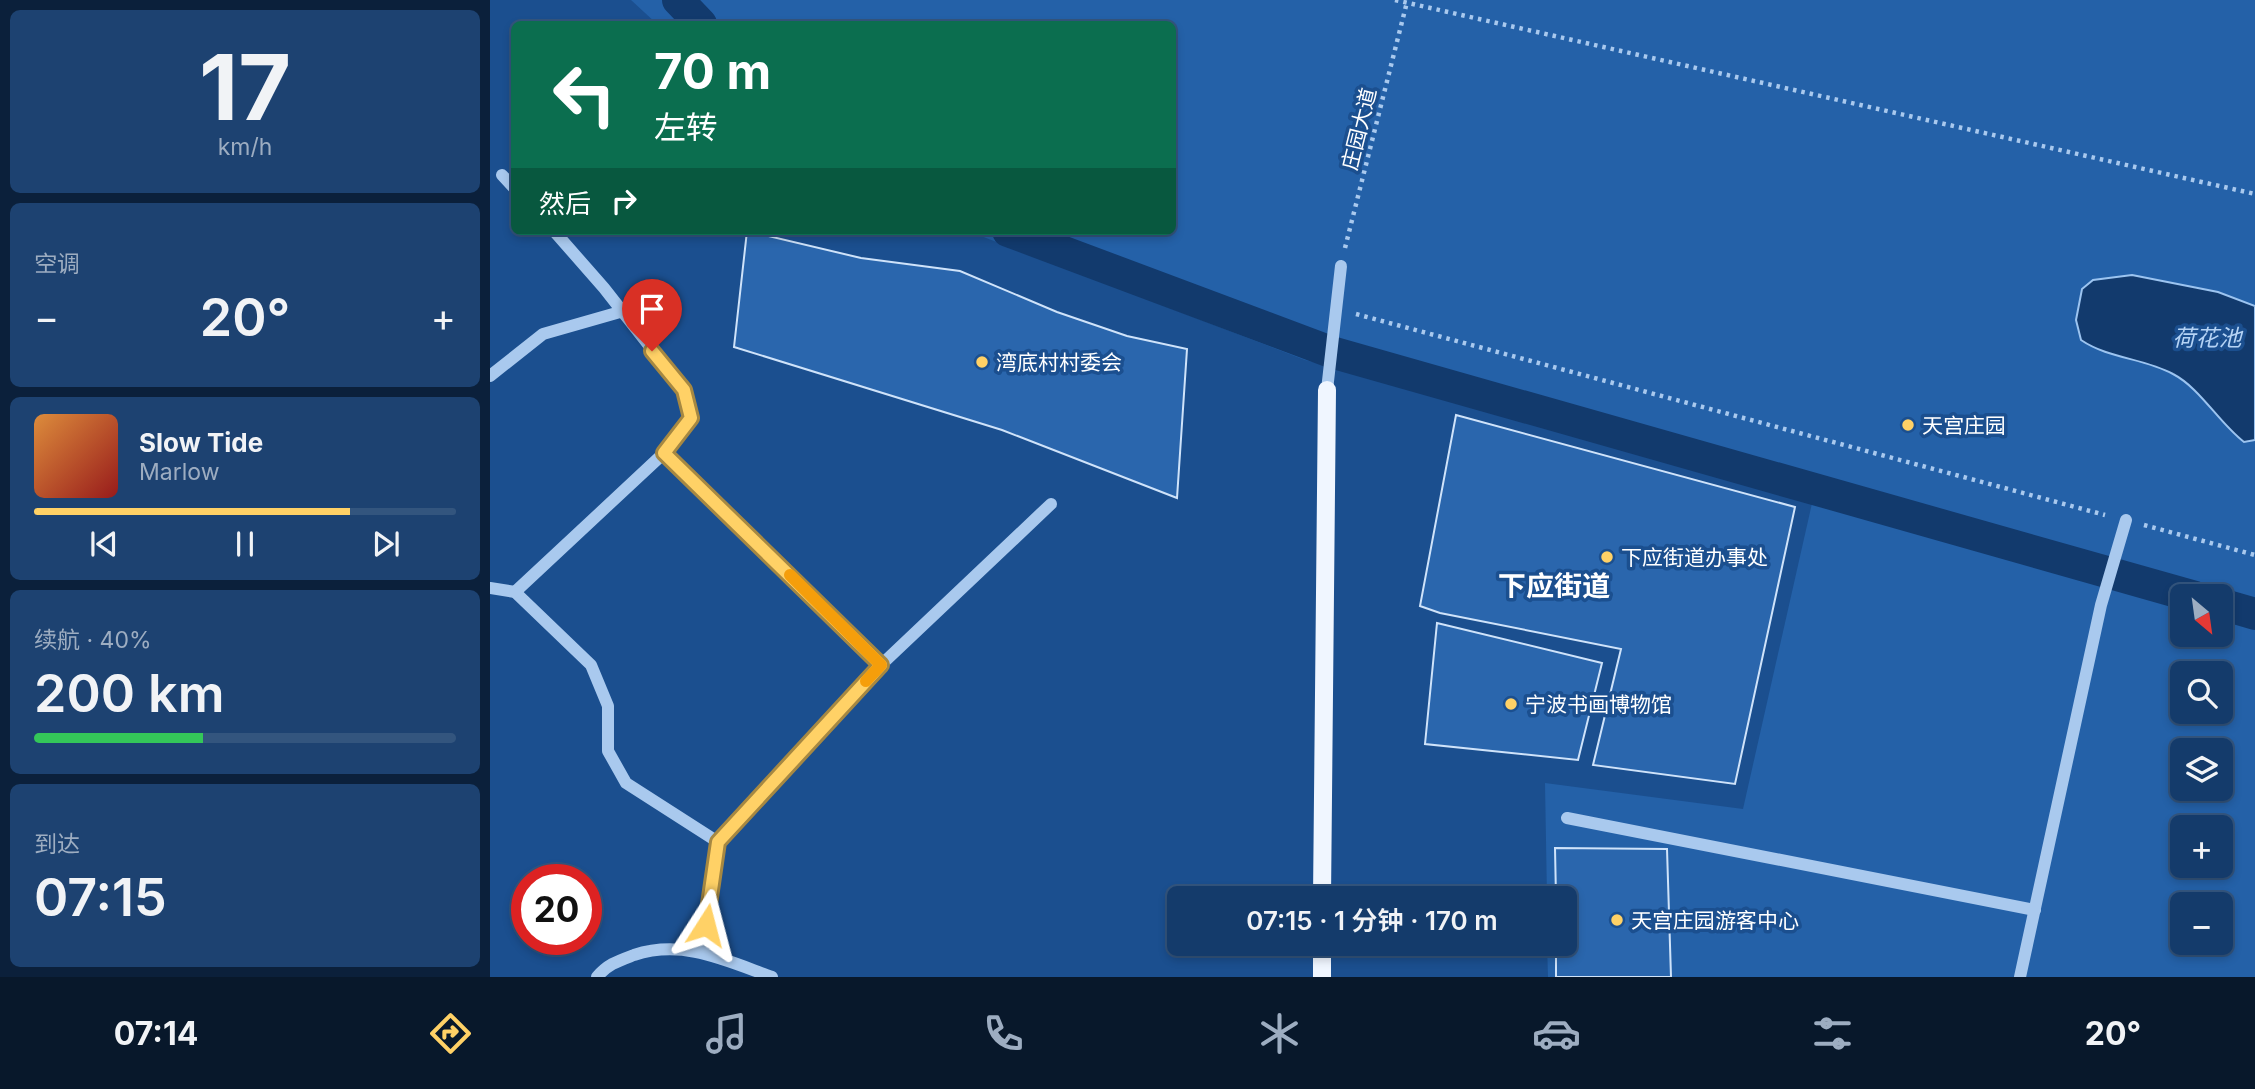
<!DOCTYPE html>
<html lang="zh">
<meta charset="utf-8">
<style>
body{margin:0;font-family:Inter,"Noto Sans SC",sans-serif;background:#1d4271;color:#f1f3f6;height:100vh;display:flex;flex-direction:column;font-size:26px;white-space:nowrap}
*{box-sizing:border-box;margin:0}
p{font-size:23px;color:#9dadc1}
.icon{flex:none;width:38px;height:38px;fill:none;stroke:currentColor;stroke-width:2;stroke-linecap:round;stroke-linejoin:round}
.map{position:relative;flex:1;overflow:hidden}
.drawer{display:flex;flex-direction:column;gap:10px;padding:10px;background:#0b203b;width:490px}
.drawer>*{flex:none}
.guide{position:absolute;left:21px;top:21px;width:665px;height:214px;border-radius:10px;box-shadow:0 4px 10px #0003,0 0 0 2px #33557e;background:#0b6e4f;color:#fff;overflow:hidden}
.needle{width:46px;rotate:151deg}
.buttons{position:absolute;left:1680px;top:584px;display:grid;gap:14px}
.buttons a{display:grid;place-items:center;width:63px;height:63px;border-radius:10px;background:#143b6b;box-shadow:0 4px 10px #0003,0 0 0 2px #33557e;font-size:35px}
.speed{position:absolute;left:21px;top:864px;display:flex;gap:14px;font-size:35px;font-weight:700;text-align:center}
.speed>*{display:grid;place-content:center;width:91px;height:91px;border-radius:50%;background:#143b6b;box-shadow:0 4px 10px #0003,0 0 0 2px #33557e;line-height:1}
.speed .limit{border:10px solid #d22;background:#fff;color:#111}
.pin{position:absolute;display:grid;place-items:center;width:60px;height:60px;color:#fff;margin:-72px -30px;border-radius:50% 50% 50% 0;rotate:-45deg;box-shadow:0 0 7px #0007}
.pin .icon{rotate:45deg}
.me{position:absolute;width:77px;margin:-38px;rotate:9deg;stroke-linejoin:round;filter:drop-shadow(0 0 5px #0008)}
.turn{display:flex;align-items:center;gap:24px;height:147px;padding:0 28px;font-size:32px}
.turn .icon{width:91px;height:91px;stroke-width:2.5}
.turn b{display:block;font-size:49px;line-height:60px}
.then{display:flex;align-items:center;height:66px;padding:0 28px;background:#0003;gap:14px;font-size:26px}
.big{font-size:52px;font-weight:600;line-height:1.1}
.drawer .card{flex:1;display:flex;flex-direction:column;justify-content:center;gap:10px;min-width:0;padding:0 24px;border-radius:10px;background:#1d4271}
.drawer .dial{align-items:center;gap:0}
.dial b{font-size:91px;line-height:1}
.song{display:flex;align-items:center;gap:21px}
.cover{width:84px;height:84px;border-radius:10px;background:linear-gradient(135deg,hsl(30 70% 55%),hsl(0 70% 35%))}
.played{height:7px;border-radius:4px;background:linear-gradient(90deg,#ffd166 75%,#33557e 75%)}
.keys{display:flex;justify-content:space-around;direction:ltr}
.heat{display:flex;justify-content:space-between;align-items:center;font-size:38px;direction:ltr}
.charge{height:10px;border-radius:5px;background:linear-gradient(90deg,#34c759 40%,#33557e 0)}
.trip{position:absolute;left:677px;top:886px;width:410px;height:70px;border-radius:10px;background:#143b6b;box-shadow:0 4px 10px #0003,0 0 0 2px #33557e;font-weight:600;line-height:70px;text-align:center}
.menu{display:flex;height:112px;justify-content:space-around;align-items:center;background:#08182b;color:#9dadc1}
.menu .icon{width:49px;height:49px}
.menu .on{color:#ffd166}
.menu b{font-size:32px;color:#f1f3f6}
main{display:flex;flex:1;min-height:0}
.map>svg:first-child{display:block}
</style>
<main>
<section class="drawer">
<div class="card dial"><b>17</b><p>km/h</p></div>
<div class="card"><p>空调</p>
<div class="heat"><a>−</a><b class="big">20°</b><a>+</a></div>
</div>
<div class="card">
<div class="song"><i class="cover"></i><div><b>Slow Tide</b><p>Marlow</p></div></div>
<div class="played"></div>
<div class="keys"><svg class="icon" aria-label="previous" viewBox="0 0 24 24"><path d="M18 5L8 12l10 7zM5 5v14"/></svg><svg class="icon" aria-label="pause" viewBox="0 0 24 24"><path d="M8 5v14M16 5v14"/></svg><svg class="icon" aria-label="next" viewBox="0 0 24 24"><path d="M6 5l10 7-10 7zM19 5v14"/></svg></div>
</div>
<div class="card"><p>续航 · 40%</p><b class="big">200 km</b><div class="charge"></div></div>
<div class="card"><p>到达</p><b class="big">07:15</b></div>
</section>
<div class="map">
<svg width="1765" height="977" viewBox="0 0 1765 977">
<rect width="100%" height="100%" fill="#1b4f8f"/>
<!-- green -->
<path fill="#2461a8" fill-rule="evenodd" d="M141 0H1765V977H1058L1057 943H1074V898H1057L1055 783 1253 809 1325 490 815 360 478 231H682V24H167ZM1692 597H1731V635H1692ZM1692 674H1731V712H1692ZM1692 751H1731V789H1692ZM1692 828H1731V866H1692ZM1692 905H1731V943H1692Z"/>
<!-- water -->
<path fill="#123a6d" stroke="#9cc4f0" stroke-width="2" d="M1642 275 1728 292 1765 306V440L1754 442C1729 423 1710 388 1683 374 1654 358 1619 359 1591 340L1586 320 1592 289 1603 280Z"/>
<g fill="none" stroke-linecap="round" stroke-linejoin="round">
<!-- canal -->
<g stroke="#123a6d" stroke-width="32">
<path d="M188 0 211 24"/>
<path d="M518 231 841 352 1705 597"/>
<path d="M1731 604 1765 614"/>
</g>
</g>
<!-- building -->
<g fill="#2a66ad" stroke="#cfe3fa" stroke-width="2">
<path d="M257 231 371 258 470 271 567 312 637 336 697 349 687 498 512 430 244 347Z"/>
<path d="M966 415 1305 507 1245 784 1103 765 1131 649 950 613 930 606Z"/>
<path d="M947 623 1112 663 1088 760 935 744Z"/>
<path d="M1065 848 1177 849 1181 977H1066V943H1074V898H1066Z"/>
</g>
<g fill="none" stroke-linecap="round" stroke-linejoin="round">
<!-- path -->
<g stroke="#a9c9ee" stroke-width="4.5" stroke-dasharray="3.5 5" stroke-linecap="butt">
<path d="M905 0 1765 194"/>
<path d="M855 248 917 2"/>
<path d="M866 314 1615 515"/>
<path d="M1654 525 1765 555"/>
</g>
<!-- minor -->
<g stroke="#a9c9ee" stroke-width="12">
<path d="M12 175 24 188"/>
<path d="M64 231 114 288 194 390 201 418 174 453 391 665"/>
<path d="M0 376 53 334 130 312"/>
<path d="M837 390 851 266"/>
<path d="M0 588 25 592 101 665 118 706V751L136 783 228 842 211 952"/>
<path d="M25 592 174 453"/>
<path d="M1077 818 1545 910"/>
<path d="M228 842 391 665 561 504"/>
<path d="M107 977C118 964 128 961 144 955 193 939 235 960 282 977"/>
<path d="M1530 977 1611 605 1636 520"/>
</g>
<!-- major -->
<g stroke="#f0f6ff" stroke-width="18">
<path d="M832 898 837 390"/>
<path d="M832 977V943"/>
</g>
</g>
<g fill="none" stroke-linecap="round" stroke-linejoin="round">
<!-- route casing -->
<g stroke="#a68842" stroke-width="18">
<path id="route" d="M162 351 194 390 201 418 174 453 391 665 228 842 216 925"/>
</g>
<!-- route -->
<use href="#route" stroke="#ffd166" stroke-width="12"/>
<!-- slow -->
<path stroke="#f59e0b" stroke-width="12" d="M300 575 391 665 376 681"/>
</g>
<!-- markers -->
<g fill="#ffd166" stroke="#1b4f8f" stroke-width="2.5">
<circle cx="492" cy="362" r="7"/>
<circle cx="1418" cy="425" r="7"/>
<circle cx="1117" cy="557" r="7"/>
<circle cx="1021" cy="704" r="7"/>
<circle cx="1127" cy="920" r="7"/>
</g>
<g text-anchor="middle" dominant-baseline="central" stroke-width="7" stroke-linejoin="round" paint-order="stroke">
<!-- street labels -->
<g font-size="21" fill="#fff" stroke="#1b4f8f">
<text transform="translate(869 129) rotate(-76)">庄园大道</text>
</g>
<!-- poi labels -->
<g font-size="21" fill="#fff" stroke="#1b4f8f" text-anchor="start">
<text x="506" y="362">湾底村村委会</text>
<text x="1432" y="425">天宫庄园</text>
<text x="1131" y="557">下应街道办事处</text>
<text x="1035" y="704">宁波书画博物馆</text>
<text x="1141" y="920">天宫庄园游客中心</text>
</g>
<!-- water labels -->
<g font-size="23" font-style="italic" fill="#b5d3f5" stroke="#1b4f8f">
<text x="1717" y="338">荷花池</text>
</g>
<!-- district labels -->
<g font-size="28" font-weight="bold" fill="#fff" stroke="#1b4f8f">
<text x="1064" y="586">下应街道</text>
</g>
</g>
</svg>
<div class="buttons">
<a><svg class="needle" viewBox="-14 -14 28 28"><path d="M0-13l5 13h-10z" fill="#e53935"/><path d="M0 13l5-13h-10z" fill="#9dadc1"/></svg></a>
<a><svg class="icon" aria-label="search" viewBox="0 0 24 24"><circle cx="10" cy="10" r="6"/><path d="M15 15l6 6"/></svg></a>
<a><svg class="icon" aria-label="layers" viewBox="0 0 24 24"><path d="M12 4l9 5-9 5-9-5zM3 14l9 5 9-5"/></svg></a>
<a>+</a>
<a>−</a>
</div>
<div class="speed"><div class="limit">20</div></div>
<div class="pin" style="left:162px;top:351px;background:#d93025"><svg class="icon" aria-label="arrive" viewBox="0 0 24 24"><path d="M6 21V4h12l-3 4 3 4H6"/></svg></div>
<svg class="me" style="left:216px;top:925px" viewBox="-20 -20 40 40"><path d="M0-17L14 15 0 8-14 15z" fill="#ffd166" stroke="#fff" stroke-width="4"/></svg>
<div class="trip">07:15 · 1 分钟 · 170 m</div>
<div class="guide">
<div class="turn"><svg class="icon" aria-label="left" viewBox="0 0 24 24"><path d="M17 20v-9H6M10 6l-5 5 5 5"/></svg><div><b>70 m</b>左转</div></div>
<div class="then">然后<svg class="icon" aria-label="right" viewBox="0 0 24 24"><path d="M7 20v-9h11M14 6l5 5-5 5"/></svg></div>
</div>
</div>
</main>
<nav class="menu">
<b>07:14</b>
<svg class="icon on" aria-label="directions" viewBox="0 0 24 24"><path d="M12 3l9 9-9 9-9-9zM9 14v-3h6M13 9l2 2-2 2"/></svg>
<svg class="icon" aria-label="music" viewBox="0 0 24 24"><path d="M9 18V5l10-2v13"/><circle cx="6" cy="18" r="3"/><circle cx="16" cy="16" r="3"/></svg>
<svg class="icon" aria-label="phone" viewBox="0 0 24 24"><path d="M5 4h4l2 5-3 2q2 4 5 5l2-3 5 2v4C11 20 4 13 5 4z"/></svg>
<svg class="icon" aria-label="climate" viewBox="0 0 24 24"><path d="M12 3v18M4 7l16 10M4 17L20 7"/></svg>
<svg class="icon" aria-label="car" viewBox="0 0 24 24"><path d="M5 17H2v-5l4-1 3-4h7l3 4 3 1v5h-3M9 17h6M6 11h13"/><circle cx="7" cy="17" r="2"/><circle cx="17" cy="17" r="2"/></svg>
<svg class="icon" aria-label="filters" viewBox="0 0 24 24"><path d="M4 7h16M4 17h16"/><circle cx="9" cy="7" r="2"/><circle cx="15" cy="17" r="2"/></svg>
<b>20°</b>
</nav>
